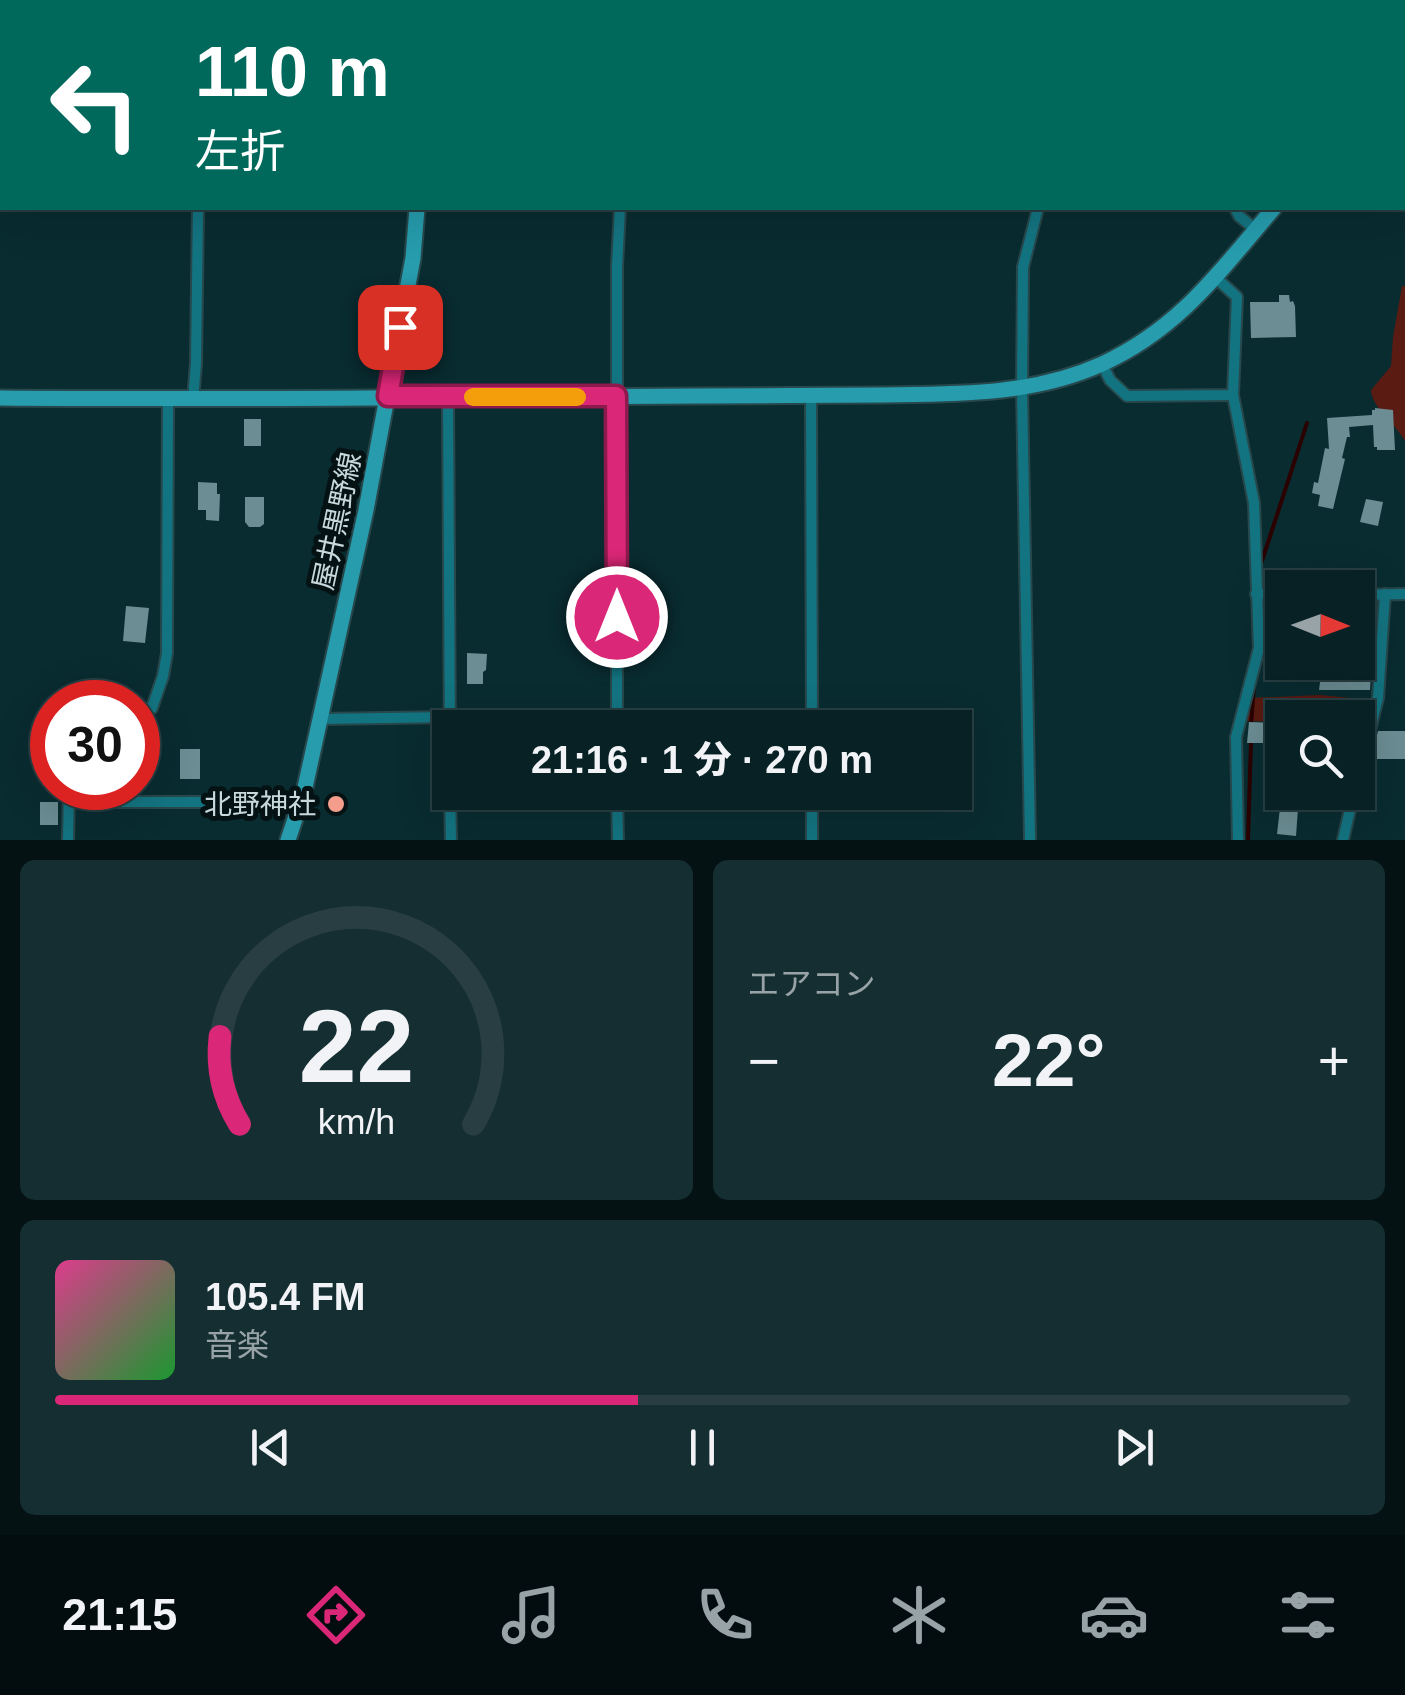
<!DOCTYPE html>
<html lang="ja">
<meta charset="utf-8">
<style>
body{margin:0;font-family:Arial,"Noto Sans JP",sans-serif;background:#152e32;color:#f1f3f6;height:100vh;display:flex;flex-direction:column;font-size:38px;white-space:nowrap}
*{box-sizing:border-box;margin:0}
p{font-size:32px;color:#98a3a7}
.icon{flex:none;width:55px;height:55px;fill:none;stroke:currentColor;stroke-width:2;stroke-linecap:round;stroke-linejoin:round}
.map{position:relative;height:840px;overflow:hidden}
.details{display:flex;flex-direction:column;gap:20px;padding:20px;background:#041214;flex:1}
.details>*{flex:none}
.top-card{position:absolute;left:0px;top:0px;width:1405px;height:210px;box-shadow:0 10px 40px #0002,0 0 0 2px #283e42;background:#00695c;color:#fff;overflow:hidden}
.needle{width:65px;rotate:91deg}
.buttons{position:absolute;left:1265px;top:570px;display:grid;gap:20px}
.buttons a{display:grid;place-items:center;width:110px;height:110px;border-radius:0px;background:#072125;box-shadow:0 10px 40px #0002,0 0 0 2px #283e42;font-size:50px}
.speed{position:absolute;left:30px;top:680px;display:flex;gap:20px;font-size:50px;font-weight:700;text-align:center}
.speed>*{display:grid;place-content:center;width:130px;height:130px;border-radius:50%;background:#072125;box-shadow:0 10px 40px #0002,0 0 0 2px #283e42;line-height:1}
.speed .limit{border:15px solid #d22;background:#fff;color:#111}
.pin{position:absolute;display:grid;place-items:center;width:85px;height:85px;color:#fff;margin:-42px;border-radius:20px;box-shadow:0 5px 15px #0006}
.me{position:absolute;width:110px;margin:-55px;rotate:0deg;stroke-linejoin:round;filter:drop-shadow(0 0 8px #0008)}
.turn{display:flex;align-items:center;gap:35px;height:210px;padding:0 30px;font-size:45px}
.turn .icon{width:130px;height:130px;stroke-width:2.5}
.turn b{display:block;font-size:70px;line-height:85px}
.big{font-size:75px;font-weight:800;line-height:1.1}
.details .tile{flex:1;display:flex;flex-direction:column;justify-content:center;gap:15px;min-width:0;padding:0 35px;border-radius:15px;background:#152e32}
.details .dial{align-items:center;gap:0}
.dial svg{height:260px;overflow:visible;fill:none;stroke:#283e42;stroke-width:7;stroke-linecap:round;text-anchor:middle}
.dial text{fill:#f1f3f6;stroke:none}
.song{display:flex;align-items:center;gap:30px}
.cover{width:120px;height:120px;border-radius:15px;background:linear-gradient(135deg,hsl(330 70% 55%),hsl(130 70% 35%))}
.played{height:10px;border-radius:5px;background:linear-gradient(90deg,#db2777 45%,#283e42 45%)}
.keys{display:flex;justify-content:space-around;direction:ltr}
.heat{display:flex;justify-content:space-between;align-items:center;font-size:55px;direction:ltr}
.details .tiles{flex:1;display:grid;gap:20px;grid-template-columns:1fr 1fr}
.tile:last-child{grid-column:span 2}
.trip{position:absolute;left:432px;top:710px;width:540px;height:100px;border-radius:0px;background:#072125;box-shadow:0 10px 40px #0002,0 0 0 2px #283e42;font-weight:800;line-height:100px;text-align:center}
.dock{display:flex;height:160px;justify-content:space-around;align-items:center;background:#030d0f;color:#98a3a7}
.dock .icon{width:70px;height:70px}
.dock .on{color:#db2777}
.dock b{font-size:45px;color:#f1f3f6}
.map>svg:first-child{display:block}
</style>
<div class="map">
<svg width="1405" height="840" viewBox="0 0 1405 840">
<rect width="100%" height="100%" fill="#092c31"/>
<!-- green -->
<g fill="#591b12">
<path d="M1402 286H1405V441C1396 424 1372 408 1371 390L1391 366 1393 337Z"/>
<path d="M1320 695 1373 700 1367 724H1358V718H1282V722L1245 721 1250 698Z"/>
</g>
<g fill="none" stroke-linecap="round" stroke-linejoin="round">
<!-- stream -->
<g stroke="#2a0000" stroke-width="4">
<path d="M1260 567 1307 423"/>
<path d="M1251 725 1254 685"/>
<path d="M1248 840 1251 740"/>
</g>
</g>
<!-- building -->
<g fill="#6b8d93">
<path d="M1279 295H1289L1290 302 1293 301 1295 306 1296 337 1251 338 1250 302H1279Z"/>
<path d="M1375 408 1393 410 1395 450H1377V447H1374L1373 425 1349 427 1350 437H1347L1342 458 1345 459 1333 509 1318 506 1320 495 1312 493 1314 482 1318 483 1325 448 1329 449 1327 418 1372 415V410H1375Z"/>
<rect x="244" y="419" width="17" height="27"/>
<path d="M198 482 217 483V494H220L219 521 206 520V510H198Z"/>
<path d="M245 497H264V524L260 527H249L245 522Z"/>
<path d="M1366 499 1383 502 1378 526 1360 522Z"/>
<path d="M1376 603 1374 629H1358V604Z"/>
<path d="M126 606 149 608 145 643 123 641Z"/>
<path d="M467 653 487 654 486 670 483 672V684H467Z"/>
<path d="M1358 654 1372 655 1370 690H1319L1321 675 1339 677 1340 662H1358Z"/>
<path d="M1249 722 1282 723V743H1247Z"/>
<path d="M1378 731H1405V759H1371Z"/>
<rect x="180" y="749" width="20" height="30"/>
<rect x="40" y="802" width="18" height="23"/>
<path d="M1280 808 1298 809 1296 836 1277 834Z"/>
</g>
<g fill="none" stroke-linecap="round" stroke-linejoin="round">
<!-- street casing -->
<g stroke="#27484c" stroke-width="14">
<g id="street">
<path d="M197 0V2"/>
<path d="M1224 0 1225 2"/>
<path d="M632 2V0"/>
<path d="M1039 2V0"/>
<path d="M1363 2 1365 0"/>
<path d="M1235 208 1239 216 1255 229"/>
<path d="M1102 364 1110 380 1127 396 1233 395 1237 297 1215 277"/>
<path d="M811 395 812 728"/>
<path d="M1233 395 1254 503 1259 648 1236 737 1238 840"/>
<path d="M448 398 450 747"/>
<path d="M193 400 196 363 198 208"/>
<path d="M1256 594H1282"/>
<path d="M1358 595 1405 594"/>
<path d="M138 709 152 708 163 676 167 653 168 399"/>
<path d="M320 719 450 717"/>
<path d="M617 728V266L620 208"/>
<path d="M1358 776 1378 698 1385 594"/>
<path d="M450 792 451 840"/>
<path d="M617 792 618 840"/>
<path d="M812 792V840"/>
<path d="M69 802H300"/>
<path d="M68 840 69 788"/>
<path d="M1030 840 1022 389 1023 267 1038 208"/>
<path d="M1343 840 1354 792"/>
</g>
</g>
<!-- secondary casing -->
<g stroke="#27484c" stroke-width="19">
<g id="secondary">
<path d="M412 0V2"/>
<path d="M1402 53 1405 50"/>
<path d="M0 398C232 400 465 397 697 396 758 396 818 395 879 395 955 394 1031 396 1102 364 1180 328 1220 271 1274 208"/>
<path d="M288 840 304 792 366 510 413 258 417 208"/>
</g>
</g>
<!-- street -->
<use href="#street" stroke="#137481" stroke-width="10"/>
<!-- secondary -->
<use href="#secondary" stroke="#269cad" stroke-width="15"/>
</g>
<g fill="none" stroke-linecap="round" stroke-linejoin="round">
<!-- route casing -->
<g stroke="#8e194d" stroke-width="25">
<path id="route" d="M400 327 388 396H616L617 617"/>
</g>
<!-- route -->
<use href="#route" stroke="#db2777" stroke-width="18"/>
<!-- slow -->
<path stroke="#f59e0b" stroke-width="18" d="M473 397H577"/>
</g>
<!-- markers -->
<circle fill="#f49d8d" stroke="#051214" stroke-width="4" cx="336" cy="804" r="10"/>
<g text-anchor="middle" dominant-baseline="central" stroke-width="10" stroke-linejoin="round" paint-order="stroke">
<!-- street labels -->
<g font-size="28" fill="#c7d9dc" stroke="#051214">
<text transform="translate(337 521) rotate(-78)">屋井黒野線</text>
</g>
<!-- poi labels -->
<g font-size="28" fill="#c7d9dc" stroke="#051214" text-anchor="end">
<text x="316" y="804">北野神社</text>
</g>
</g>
</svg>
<div class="buttons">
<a><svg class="needle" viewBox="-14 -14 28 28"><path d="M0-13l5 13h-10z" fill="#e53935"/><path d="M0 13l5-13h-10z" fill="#98a3a7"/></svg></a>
<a><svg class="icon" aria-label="search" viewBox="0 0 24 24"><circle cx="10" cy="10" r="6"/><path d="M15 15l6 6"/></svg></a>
</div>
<div class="speed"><div class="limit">30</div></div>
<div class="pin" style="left:400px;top:327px;background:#d93025"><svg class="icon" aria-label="arrive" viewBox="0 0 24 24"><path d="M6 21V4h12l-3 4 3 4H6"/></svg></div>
<svg class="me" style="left:617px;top:617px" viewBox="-20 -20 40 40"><circle r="17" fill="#db2777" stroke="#fff" stroke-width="3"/><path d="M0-11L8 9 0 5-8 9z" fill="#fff"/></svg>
<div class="trip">21:16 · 1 分 · 270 m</div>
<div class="top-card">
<div class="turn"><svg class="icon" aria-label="left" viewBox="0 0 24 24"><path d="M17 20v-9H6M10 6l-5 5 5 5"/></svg><div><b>110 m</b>左折</div></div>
</div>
</div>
<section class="details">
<div class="tiles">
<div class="tile dial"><svg viewBox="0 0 100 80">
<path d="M14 69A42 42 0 1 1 86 69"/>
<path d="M14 69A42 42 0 0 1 8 42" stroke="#db2777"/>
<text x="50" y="56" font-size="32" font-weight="700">22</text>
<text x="50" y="72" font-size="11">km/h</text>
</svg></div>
<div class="tile"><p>エアコン</p>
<div class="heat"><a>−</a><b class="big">22°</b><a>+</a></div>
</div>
<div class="tile">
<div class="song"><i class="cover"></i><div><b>105.4 FM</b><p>音楽</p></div></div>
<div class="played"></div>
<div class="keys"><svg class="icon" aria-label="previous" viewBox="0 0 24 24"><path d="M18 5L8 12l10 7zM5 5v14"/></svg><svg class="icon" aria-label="pause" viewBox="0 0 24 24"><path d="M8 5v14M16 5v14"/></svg><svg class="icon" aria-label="next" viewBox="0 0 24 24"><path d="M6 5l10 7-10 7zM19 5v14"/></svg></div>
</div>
</div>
</section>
<nav class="dock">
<b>21:15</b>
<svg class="icon on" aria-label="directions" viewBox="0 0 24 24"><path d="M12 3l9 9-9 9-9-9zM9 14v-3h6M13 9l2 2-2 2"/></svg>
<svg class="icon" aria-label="music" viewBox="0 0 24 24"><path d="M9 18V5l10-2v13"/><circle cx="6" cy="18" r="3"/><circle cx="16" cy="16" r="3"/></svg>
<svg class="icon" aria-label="phone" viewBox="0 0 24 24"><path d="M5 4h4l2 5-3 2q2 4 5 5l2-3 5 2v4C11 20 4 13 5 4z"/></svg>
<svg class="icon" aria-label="climate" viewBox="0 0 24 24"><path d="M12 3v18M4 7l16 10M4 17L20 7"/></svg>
<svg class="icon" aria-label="car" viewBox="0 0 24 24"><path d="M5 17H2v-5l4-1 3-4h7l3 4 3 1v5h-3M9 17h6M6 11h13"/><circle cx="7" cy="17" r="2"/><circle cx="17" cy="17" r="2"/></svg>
<svg class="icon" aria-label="filters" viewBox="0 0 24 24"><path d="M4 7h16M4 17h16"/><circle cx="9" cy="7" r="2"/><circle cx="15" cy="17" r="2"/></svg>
</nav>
